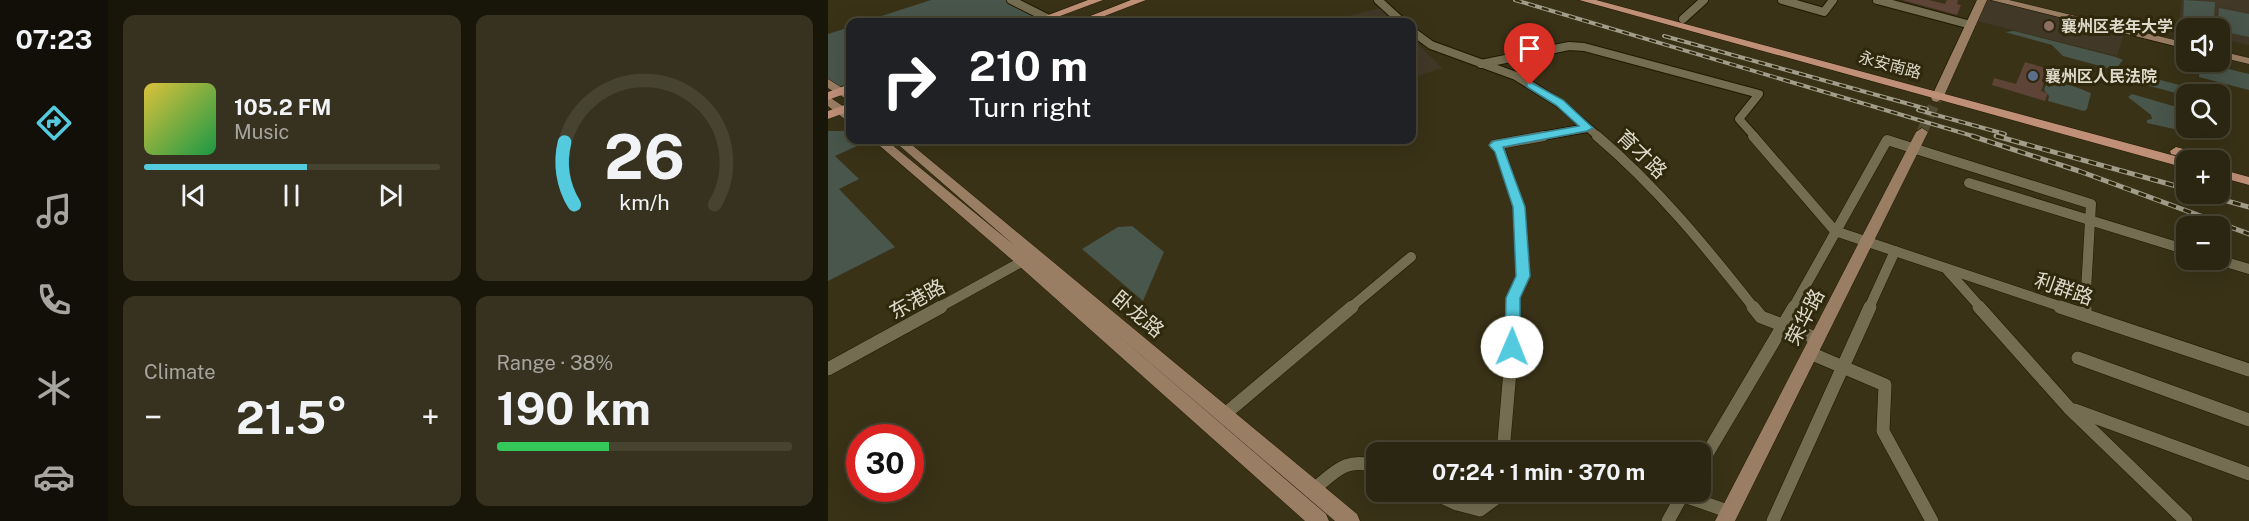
<!DOCTYPE html>
<meta charset="utf-8">
<style>
body{margin:0;font-family:"Public Sans","Noto Sans SC",sans-serif;background:#37321f;color:#f1f3f6;height:100vh;display:flex;flex-direction:column;font-size:22px;white-space:nowrap}
*{box-sizing:border-box;margin:0}
p{font-size:20px;color:#a6a59f}
.icon{flex:none;width:33px;height:33px;fill:none;stroke:currentColor;stroke-width:2;stroke-linecap:round;stroke-linejoin:round}
.map{position:relative;flex:1;overflow:hidden}
.panel{display:flex;flex-direction:column;gap:15px;padding:15px;background:#181509;width:720px}
.panel>*{flex:none}
.banner{position:absolute;left:18px;top:18px;width:570px;height:126px;border-radius:12px;box-shadow:0 6px 24px #0002,0 0 0 2px #474331;background:#202124;color:#fff;overflow:hidden}
.tools{position:absolute;left:1348px;top:18px;display:grid;gap:12px}
.tools a{display:grid;place-items:center;width:54px;height:54px;border-radius:12px;background:#2b2611;box-shadow:0 6px 24px #0002,0 0 0 2px #474331;font-size:30px}
.speed{position:absolute;left:18px;top:424px;display:flex;gap:12px;font-size:30px;font-weight:700;text-align:center}
.speed>*{display:grid;place-content:center;width:78px;height:78px;border-radius:50%;background:#2b2611;box-shadow:0 6px 24px #0002,0 0 0 2px #474331;line-height:1}
.speed .limit{border:9px solid #d22;background:#fff;color:#111}
.pin{position:absolute;display:grid;place-items:center;width:51px;height:51px;color:#fff;margin:-62px -26px;border-radius:50% 50% 50% 0;rotate:-45deg;box-shadow:0 0 6px #0007}
.pin .icon{rotate:45deg}
.me{position:absolute;width:66px;margin:-33px;rotate:1deg;stroke-linejoin:round;filter:drop-shadow(0 0 4px #0008)}
.turn{display:flex;align-items:center;gap:21px;height:126px;padding:0 24px;font-size:27px}
.turn .icon{width:78px;height:78px;stroke-width:2.5}
.turn b{display:block;font-size:42px;line-height:51px}
.big{font-size:45px;font-weight:700;line-height:1.1}
.panel .widget{flex:1;display:flex;flex-direction:column;justify-content:center;gap:9px;min-width:0;padding:0 21px;border-radius:12px;background:#37321f}
.panel .dial{align-items:center;gap:0}
.dial svg{height:156px;overflow:visible;fill:none;stroke:#474331;stroke-width:7;stroke-linecap:round;text-anchor:middle}
.dial text{fill:#f1f3f6;stroke:none}
.song{display:flex;align-items:center;gap:18px}
.cover{width:72px;height:72px;border-radius:9px;background:linear-gradient(135deg,hsl(50 70% 55%),hsl(140 70% 35%))}
.played{height:6px;border-radius:3px;background:linear-gradient(90deg,#54cade 55%,#474331 55%)}
.keys{display:flex;justify-content:space-around;direction:ltr}
.heat{display:flex;justify-content:space-between;align-items:center;font-size:33px;direction:ltr}
.charge{height:9px;border-radius:4px;background:linear-gradient(90deg,#34c759 38%,#474331 0)}
.panel .tiles{flex:1;display:grid;gap:15px;grid-template-columns:repeat(2,1fr)}
.trip{position:absolute;left:538px;top:442px;width:345px;height:60px;border-radius:12px;background:#2b2611;box-shadow:0 6px 24px #0002,0 0 0 2px #474331;font-weight:700;line-height:60px;text-align:center}
main{display:flex;flex:1;min-height:0}
.dock{display:flex;flex-direction:column;width:108px;justify-content:space-around;align-items:center;background:#110f07;color:#a6a59f}
.dock .icon{width:42px;height:42px}
.dock .on{color:#54cade}
.dock b{font-size:27px;color:#f1f3f6}
.map>svg:first-child{display:block}
</style>
<main>
<nav class="dock">
<b>07:23</b>
<svg class="icon on" aria-label="directions" viewBox="0 0 24 24"><path d="M12 3l9 9-9 9-9-9zM9 14v-3h6M13 9l2 2-2 2"/></svg>
<svg class="icon" aria-label="music" viewBox="0 0 24 24"><path d="M9 18V5l10-2v13"/><circle cx="6" cy="18" r="3"/><circle cx="16" cy="16" r="3"/></svg>
<svg class="icon" aria-label="phone" viewBox="0 0 24 24"><path d="M5 4h4l2 5-3 2q2 4 5 5l2-3 5 2v4C11 20 4 13 5 4z"/></svg>
<svg class="icon" aria-label="climate" viewBox="0 0 24 24"><path d="M12 3v18M4 7l16 10M4 17L20 7"/></svg>
<svg class="icon" aria-label="car" viewBox="0 0 24 24"><path d="M5 17H2v-5l4-1 3-4h7l3 4 3 1v5h-3M9 17h6M6 11h13"/><circle cx="7" cy="17" r="2"/><circle cx="17" cy="17" r="2"/></svg>
</nav>
<section class="panel">
<div class="tiles">
<div class="widget">
<div class="song"><i class="cover"></i><div><b>105.2 FM</b><p>Music</p></div></div>
<div class="played"></div>
<div class="keys"><svg class="icon" aria-label="previous" viewBox="0 0 24 24"><path d="M18 5L8 12l10 7zM5 5v14"/></svg><svg class="icon" aria-label="pause" viewBox="0 0 24 24"><path d="M8 5v14M16 5v14"/></svg><svg class="icon" aria-label="next" viewBox="0 0 24 24"><path d="M6 5l10 7-10 7zM19 5v14"/></svg></div>
</div>
<div class="widget dial"><svg viewBox="0 0 100 80">
<path d="M14 69A42 42 0 1 1 86 69"/>
<path d="M14 69A42 42 0 0 1 9 37" stroke="#54cade"/>
<text x="50" y="56" font-size="32" font-weight="700">26</text>
<text x="50" y="72" font-size="11">km/h</text>
</svg></div>
<div class="widget"><p>Climate</p>
<div class="heat"><a>−</a><b class="big">21.5°</b><a>+</a></div>
</div>
<div class="widget"><p>Range · 38%</p><b class="big">190 km</b><div class="charge"></div></div>
</div>
</section>
<div class="map">
<svg width="1421" height="521" viewBox="0 0 1421 521">
<rect width="100%" height="100%" fill="#393217"/>
<!-- education -->
<g fill="#423828">
<path d="M1154 0H1168L1297 31 1289 56 1145 20Z"/>
<path d="M1354 0H1421V45L1392 38V28H1373L1351 24Z"/>
<path d="M553 8 568 22H497Z"/>
<path d="M584 38 614 68 584 78Z"/>
</g>
<!-- green -->
<g fill="#49564b">
<path d="M103 0H183L219 18 207 22H35Z"/>
<path d="M1356 0 1387 2 1386 19 1390 20 1391 8 1421 14V37L1355 22Z"/>
<path d="M22 27V88L14 91 0 83V34Z"/>
<path d="M1186 31 1288 57 1295 60 1287 70 1235 56 1224 45 1177 32Z"/>
<path d="M1372 62 1421 74V90L1371 77Z"/>
<path d="M1294 70 1386 94 1359 96 1292 78Z"/>
<path d="M1224 78 1263 93 1259 109 1256 111 1220 101 1221 96 1216 90 1220 79Z"/>
<path d="M1304 94 1352 108 1356 111 1354 127 1346 129 1319 123V120L1324 119 1323 115 1300 97Z"/>
<path d="M0 131H18L22 140H26L31 145 7 156 31 179 11 189 67 247 0 281Z"/>
<path d="M304 226 336 252 315 301 254 249 290 227Z"/>
</g>
<!-- building -->
<g fill="#5e4337">
<path d="M1074 0H1101L1117 4 1119 0H1130L1129 4 1133 5 1129 15Z"/>
<path d="M1197 62 1221 69 1213 91 1220 93 1217 101 1164 85 1166 78 1188 84Z"/>
</g>
<g fill="none" stroke-linecap="round" stroke-linejoin="round">
<!-- secondary-tunnel -->
<path stroke="#524b32" stroke-width="11" stroke-dasharray="11 6" stroke-linecap="butt" d="M1094 132 1109 98"/>
<!-- street-far2 casing -->
<g stroke="#201901" stroke-width="10">
<g id="street-far2">
<path d="M183 0 219 18"/>
<path d="M550 0 574 22"/>
<path d="M954 0 996 12 1005 0"/>
<path d="M1049 0 1143 25"/>
<path d="M855 19 876 0"/>
<path d="M584 31 603 45 688 76 731 103 771 137"/>
<path d="M653 64 741 46 756 47 931 94 911 119 927 137"/>
<path d="M708 137 759 128"/>
</g>
</g>
<!-- street-far1 casing -->
<g stroke="#201901" stroke-width="11">
<g id="street-far1">
<path d="M769 136C829 187 878 247 926 308"/>
<path d="M925 136 1007 231 1237 308"/>
<path d="M1141 183 1359 250"/>
<path d="M1391 260 1421 269"/>
<path d="M1120 271 1153 308"/>
<path d="M110 308 195 261"/>
<path d="M522 308 583 257"/>
<path d="M685 308V299L695 276 691 207 672 150 666 145 716 136"/>
<path d="M965 308 1059 140 1263 204 1257 308"/>
<path d="M1041 308 1067 251"/>
</g>
</g>
<!-- street casing -->
<g stroke="#201901" stroke-width="14">
<g id="street">
<path d="M925 307 933 317 990 339"/>
<path d="M1151 307 1241 408 1358 521"/>
<path d="M1232 307 1421 370"/>
<path d="M1257 315V307"/>
<path d="M982 353 1057 385 1055 431 1104 521"/>
<path d="M1250 358 1421 420"/>
<path d="M0 369 113 307"/>
<path d="M1247 410 1421 474"/>
<path d="M396 415 524 307"/>
<path d="M675 453 684 347 685 307"/>
<path d="M873 464 966 307"/>
<path d="M485 490C507 472 518 456 549 467"/>
<path d="M603 492 629 504 652 510 667 499 669 492"/>
<path d="M845 492 902 512"/>
<path d="M840 521 856 492"/>
<path d="M945 521 1042 307"/>
</g>
</g>
<!-- secondary casing -->
<g stroke="#201901" stroke-width="1">
<g id="secondary">
<path d="M1149 0H1159L1115 98 1109 102 1105 101 1103 98Z"/>
<path d="M1163 0H1181L1359 43V49Z"/>
<path d="M1392 51 1421 58V64L1392 57Z"/>
<path d="M0 79 22 93V101L0 88Z"/>
<path d="M0 96 22 111V121L18 120 0 106Z"/>
<path d="M1094 128 1100 132 907 521H887L1088 132Z"/>
<path d="M45 140H58L186 245 65 140H78L529 514 532 521H507L278 325 498 514 501 521H477L190 265Z"/>
</g>
</g>
<!-- primary casing -->
<g stroke="#201901" stroke-width="1">
<g id="primary">
<path d="M260 0H275L216 22H202Z"/>
<path d="M303 0H318L261 22H247Z"/>
<path d="M751 0H768L1362 160H1359V168L1354 167Z"/>
<path d="M22 84V92L0 100V92Z"/>
<path d="M22 103V111L0 119V111Z"/>
<path d="M1348 147 1387 157 1389 160H1368L1343 154 1342 151Z"/>
<path d="M1392 169 1421 177V185L1392 177Z"/>
</g>
</g>
<!-- street-far2 -->
<use href="#street-far2" stroke="#746d51" stroke-width="8"/>
<!-- street-far1 -->
<use href="#street-far1" stroke="#746d51" stroke-width="10"/>
<!-- street -->
<use href="#street" stroke="#746d51" stroke-width="13"/>
<!-- secondary -->
<use href="#secondary" fill="#9a7e64" fill-rule="evenodd"/>
<!-- primary -->
<use href="#primary" fill="#bf8f77" fill-rule="evenodd"/>
<!-- rail-far1 casing -->
<g stroke="#a29d8a" stroke-width="4">
<g id="rail-far1">
<path d="M687 0 1148 137"/>
<path d="M836 36 1099 109"/>
<path d="M1090 110 1177 134"/>
<path d="M1168 136 1173 137"/>
</g>
</g>
<!-- rail casing -->
<g stroke="#a29d8a" stroke-width="5">
<g id="rail">
<path d="M1144 136 1251 171 1421 234"/>
<path d="M1168 136 1359 189"/>
<path d="M1374 194 1421 207"/>
</g>
</g>
<!-- rail-far1 -->
<use href="#rail-far1" stroke="#2f280d" stroke-width="2" stroke-dasharray="7" stroke-linecap="butt"/>
<!-- rail -->
<use href="#rail" stroke="#2f280d" stroke-width="3" stroke-dasharray="8" stroke-linecap="butt"/>
</g>
<!-- route -->
<path fill="#54cade" stroke="#378390" stroke-width="1.5" d="M702 82 735 100 765 128 759 131 675 147 697 207 702 276 692 298V347L689 352H679L677 347 678 298 688 276 685 207 667 152 661 145 666 141 751 126 728 105 699 87V83Z"/>
<!-- markers -->
<circle fill="#8d6e63" stroke="#2f280d" stroke-width="2" cx="1221" cy="26" r="6"/>
<circle fill="#5c6f8a" stroke="#2f280d" stroke-width="2" cx="1205" cy="76" r="6"/>
<g text-anchor="middle" dominant-baseline="central" stroke-width="6" stroke-linejoin="round" paint-order="stroke">
<!-- far-poi labels -->
<g font-size="16" font-weight="bold" fill="#dedacb" stroke="#2f280d" text-anchor="start">
<text x="1233" y="26">襄州区老年大学</text>
<text x="1217" y="76">襄州区人民法院</text>
</g>
<!-- far-street labels -->
<g font-size="16" fill="#dedacb" stroke="#2f280d">
<text transform="translate(1062 65) rotate(15)">永安南路</text>
</g>
<!-- street labels -->
<g font-size="20" fill="#dedacb" stroke="#2f280d">
<text transform="translate(814 154) rotate(44)">育才路</text>
<text transform="translate(1236 289) rotate(19)">利群路</text>
<text transform="translate(89 299) rotate(-29)">东港路</text>
<text transform="translate(310 314) rotate(40)">卧龙路</text>
<text transform="translate(977 317) rotate(-63)">荣华路</text>
</g>
</g>
</svg>
<div class="tools">
<a><svg class="icon" aria-label="sound" viewBox="0 0 24 24"><path d="M4 9h4l5-4v14l-5-4H4zM17 9q2 3 0 6"/></svg></a>
<a><svg class="icon" aria-label="search" viewBox="0 0 24 24"><circle cx="10" cy="10" r="6"/><path d="M15 15l6 6"/></svg></a>
<a>+</a>
<a>−</a>
</div>
<div class="speed"><div class="limit">30</div></div>
<div class="pin" style="left:702px;top:85px;background:#d93025"><svg class="icon" aria-label="arrive" viewBox="0 0 24 24"><path d="M6 21V4h12l-3 4 3 4H6"/></svg></div>
<svg class="me" style="left:684px;top:347px" viewBox="-20 -20 40 40"><circle r="19" fill="#fff"/><path d="M0-13L10 11 0 6-10 11z" fill="#54cade"/></svg>
<div class="trip">07:24 · 1 min · 370 m</div>
<div class="banner">
<div class="turn"><svg class="icon" aria-label="right" viewBox="0 0 24 24"><path d="M7 20v-9h11M14 6l5 5-5 5"/></svg><div><b>210 m</b>Turn right</div></div>
</div>
</div>
</main>
